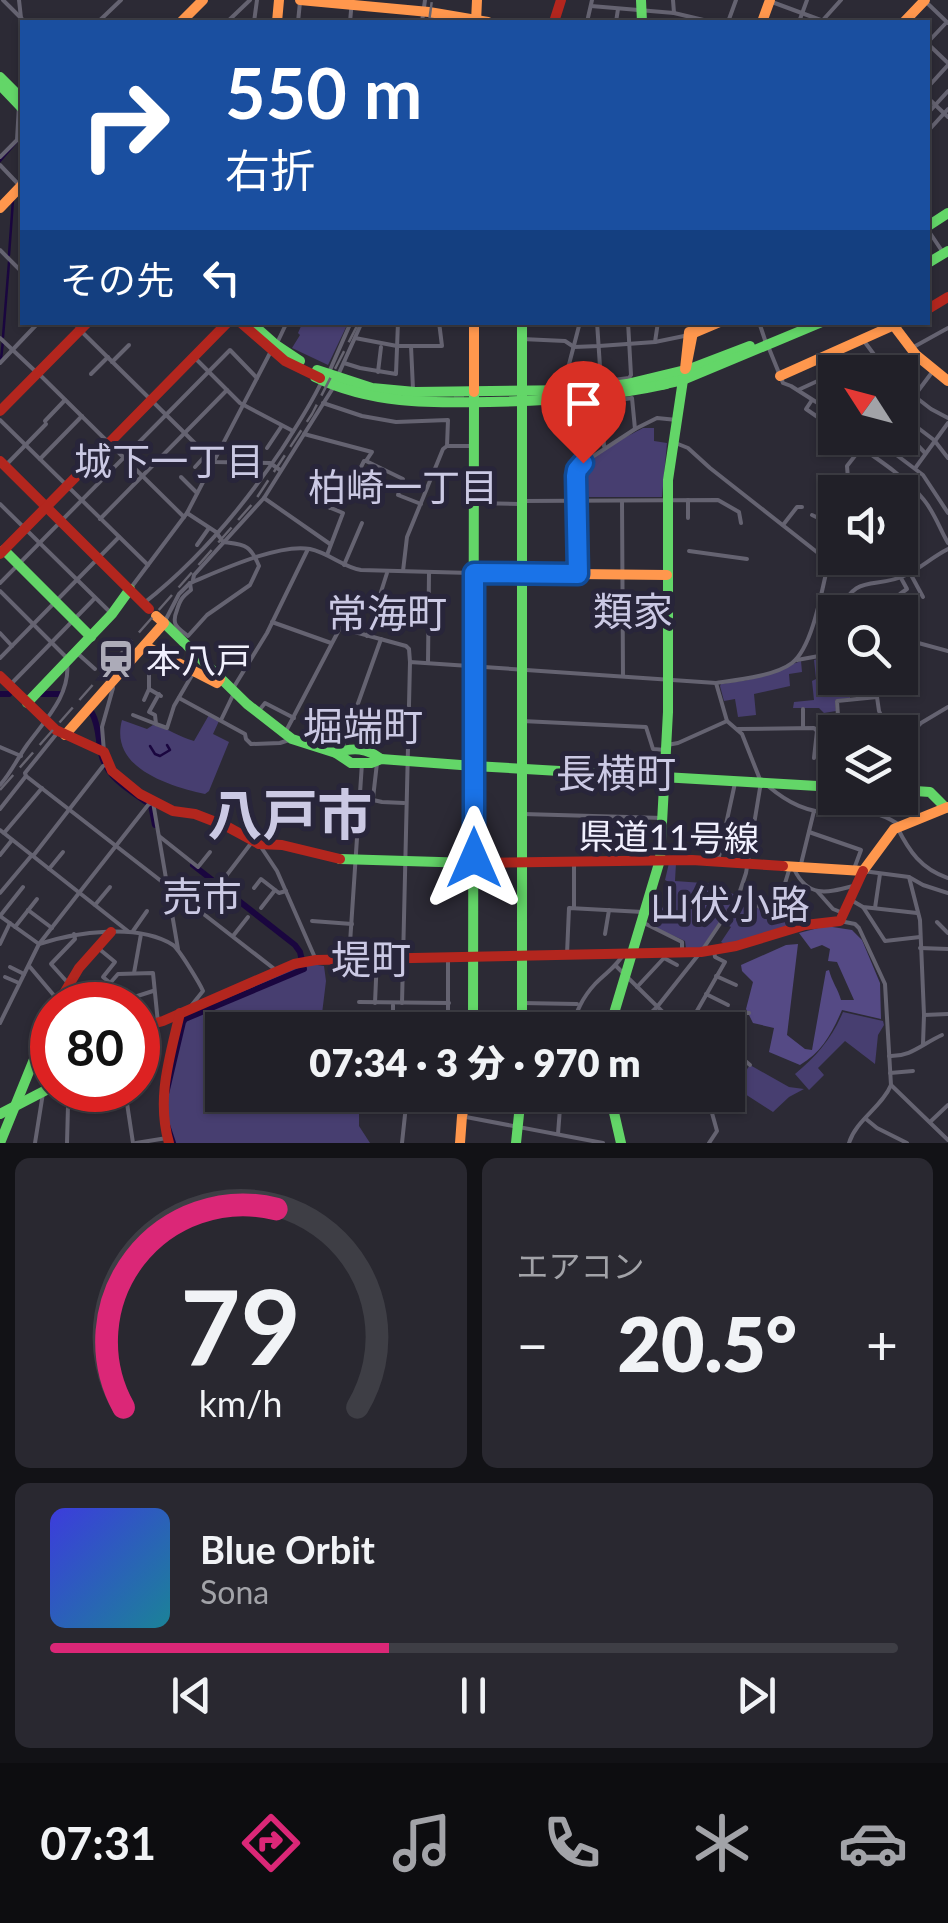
<!DOCTYPE html>
<html lang="ja">
<meta charset="utf-8">
<style>
body{margin:0;font-family:Lato,"Noto Sans JP",sans-serif;background:#292830;color:#f1f3f6;height:100vh;display:flex;flex-direction:column;font-size:38px;white-space:nowrap}
*{box-sizing:border-box;margin:0}
p{font-size:32px;color:#a2a3a8}
.icon{flex:none;width:55px;height:55px;fill:none;stroke:currentColor;stroke-width:2;stroke-linecap:round;stroke-linejoin:round}
.map{position:relative;height:1143px;overflow:hidden}
.details{display:flex;flex-direction:column;gap:15px;padding:15px;background:#121216;flex:1}
.details>*{flex:none}
.hud{position:absolute;left:20px;top:20px;width:910px;height:305px;border-radius:0px;box-shadow:0 2px 8px #0004,0 0 0 2px #3e3e45;background:#1a4fa0;color:#fff;overflow:hidden}
.needle{width:65px;rotate:306deg}
.controls{position:absolute;left:818px;top:355px;display:grid;gap:20px}
.controls a{display:grid;place-items:center;width:100px;height:100px;border-radius:0px;background:#212028;box-shadow:0 2px 8px #0004,0 0 0 2px #3e3e45;font-size:50px}
.speed{position:absolute;left:30px;top:982px;display:flex;gap:20px;font-size:50px;font-weight:700;text-align:center}
.speed>*{display:grid;place-content:center;width:130px;height:130px;border-radius:50%;background:#212028;box-shadow:0 2px 8px #0004,0 0 0 2px #3e3e45;line-height:1}
.speed .limit{border:15px solid #d22;background:#fff;color:#111}
.pin{position:absolute;display:grid;place-items:center;width:85px;height:85px;color:#fff;margin:-102px -42px;border-radius:50% 50% 50% 0;rotate:-45deg;box-shadow:0 0 10px #0007}
.pin .icon{rotate:45deg}
.me{position:absolute;width:110px;margin:-55px;rotate:0deg;stroke-linejoin:round;filter:drop-shadow(0 0 8px #0008)}
.turn{display:flex;align-items:center;gap:35px;height:210px;padding:0 40px;font-size:45px}
.turn .icon{width:130px;height:130px;stroke-width:2.5}
.turn b{display:block;font-size:70px;line-height:85px}
.then{display:flex;align-items:center;height:95px;padding:0 40px;background:#0003;gap:20px;font-size:38px}
.big{font-size:75px;font-weight:800;line-height:1.1}
.details .tile{flex:1;display:flex;flex-direction:column;justify-content:center;gap:15px;min-width:0;padding:0 35px;border-radius:15px;background:#292830}
.details .dial{align-items:center;gap:0}
.dial svg{height:260px;overflow:visible;fill:none;stroke:#3e3e45;stroke-width:7;stroke-linecap:round;text-anchor:middle}
.dial text{fill:#f1f3f6;stroke:none}
.song{display:flex;align-items:center;gap:30px}
.cover{width:120px;height:120px;border-radius:15px;background:linear-gradient(135deg,hsl(240 70% 55%),hsl(190 70% 35%))}
.played{height:10px;border-radius:5px;background:linear-gradient(90deg,#db2777 40%,#3e3e45 40%)}
.keys{display:flex;justify-content:space-around;direction:ltr}
.heat{display:flex;justify-content:space-between;align-items:center;font-size:55px;direction:ltr}
.details .tiles{flex:1;display:grid;gap:15px;grid-template-columns:1fr 1fr}
.tile:last-child{grid-column:span 2}
.trip{position:absolute;left:205px;top:1012px;width:540px;height:100px;border-radius:0px;background:#212028;box-shadow:0 2px 8px #0004,0 0 0 2px #3e3e45;font-weight:800;line-height:100px;text-align:center}
.tabs{display:flex;height:160px;justify-content:space-around;align-items:center;background:#0d0d10;color:#a2a3a8}
.tabs .icon{width:70px;height:70px}
.tabs .selected{color:#db2777}
.tabs b{font-size:45px;color:#f1f3f6}
.map>svg:first-child{display:block}
</style>
<div class="map">
<svg width="948" height="1143" viewBox="0 0 948 1143">
<rect width="100%" height="100%" fill="#2c2a35"/>
<!-- green -->
<g fill="#473e70">
<path d="M300 323H348L328 365 292 348 300 335 298 333 302 324Z"/>
<path d="M643 428H654V441L667 443 662 497H581C581 489 579 478 581 471 587 456 628 436 643 428Z"/>
<path d="M827 656 831 693 850 691V698L835 700 836 711 824 713 819 708H793L794 702 814 700 812 681 816 679 814 660Z"/>
<path d="M801 661 802 672 789 674 790 686 754 694 756 715 738 717 735 699 724 701 720 686 721 684 748 680Z"/>
<path d="M209 715 219 721 213 734 229 742 209 791 205 794C169 786 109 768 122 720L147 729 153 725C168 728 179 737 194 741Z"/>
<path d="M669 863H676L675 881 717 884V889L737 895 702 948H686L685 941 654 927 673 884 665 880Z"/>
<path d="M738 898 774 913 777 907 798 910 796 923 726 945 721 942 731 927 723 923Z"/>
<path d="M311 964 324 966 326 981 320 1030H222V1095H357L359 1097V1126L370 1143H172C158 1103 169 1059 183 1020L191 1011 199 1006 293 968Z"/>
<path d="M843 1012 883 1021 884 1025 878 1035 875 1064 845 1041 818 1068 824 1075 809 1090 795 1074C817 1056 832 1038 843 1012Z"/>
<path d="M728 1065 745 1072 750 1065 789 1087 804 1089 789 1097 773 1112 731 1085 728 1089Z"/>
</g>
<!-- forest -->
<path fill="#554a85" d="M826 926 852 930 862 940 880 983 881 1019 842 1010C832 1033 822 1052 800 1065L769 1052 774 1028 753 1023 746 1009 753 982 742 971 741 965 786 945 798 944 787 1035 805 1049 812 1050 826 971 829 970C832 982 838 989 841 1000H854L837 962 828 961 830 949 822 945 811 949 799 933Z"/>
<g fill="none" stroke-linecap="round" stroke-linejoin="round">
<!-- stream -->
<g stroke="#1a063f" stroke-width="2.5">
<path d="M22 102V103"/>
<path d="M19 135 21 113"/>
<path d="M0 161 19 139"/>
<path d="M9 255 13 200"/>
<path d="M3 337 9 262"/>
<path d="M1 359 3 341"/>
<path d="M150 746 155 754 160 756 170 750 167 745"/>
</g>
<!-- river -->
<g stroke="#1a063f" stroke-width="6">
<path d="M0 694H9"/>
<path d="M42 694H59"/>
<path d="M92 713C99 726 98 738 101 753 106 778 131 791 151 805L155 825"/>
<path d="M165 1098 183 1022 185 1019 304 969 300 952 295 945 193 865"/>
<path d="M167 1125 173 1143"/>
</g>
<!-- highway-tunnel -->
<path stroke="#4a4853" stroke-width="10" stroke-dasharray="10 5" stroke-linecap="butt" d="M454 397H481"/>
<!-- street -->
<g stroke="#656371" stroke-width="4">
<path d="M3 0 25 22"/>
<path d="M19 0 21 18"/>
<path d="M673 0 674 13"/>
<path d="M925 1 948 23"/>
<path d="M772 2 826 22"/>
<path d="M591 6 674 13 712 22"/>
<path d="M823 20 841 0"/>
<path d="M98 22 121 0"/>
<path d="M227 22 250 0"/>
<path d="M254 22 257 0"/>
<path d="M298 22 300 2"/>
<path d="M350 22 352 0"/>
<path d="M422 22 425 0"/>
<path d="M431 22 432 12"/>
<path d="M587 22 592 0"/>
<path d="M616 22 618 9"/>
<path d="M728 22 736 0"/>
<path d="M799 22 807 0"/>
<path d="M928 42 945 24"/>
<path d="M928 44 948 63"/>
<path d="M928 87 948 65"/>
<path d="M20 96 22 81"/>
<path d="M928 98 948 117"/>
<path d="M928 113 948 91"/>
<path d="M928 131 948 109"/>
<path d="M0 157 17 140 19 105"/>
<path d="M0 165 21 187"/>
<path d="M928 230 942 251"/>
<path d="M0 250 22 272"/>
<path d="M73 322 77 326"/>
<path d="M580 322 566 376V386L629 378 631 375 628 322"/>
<path d="M597 322 601 382"/>
<path d="M759 322 765 340"/>
<path d="M81 331 214 462 270 463 280 470"/>
<path d="M0 338 34 370"/>
<path d="M355 338 397 346H442L439 322"/>
<path d="M522 339 565 341 574 347 599 346 655 342 689 335"/>
<path d="M278 341 287 322"/>
<path d="M864 341 887 372"/>
<path d="M655 342 658 322"/>
<path d="M411 346 413 389"/>
<path d="M768 346 783 383 791 386 835 414"/>
<path d="M910 349 948 328"/>
<path d="M834 354 847 372"/>
<path d="M194 357 240 403 293 431"/>
<path d="M112 362 129 345"/>
<path d="M0 363 39 322"/>
<path d="M344 363 360 368 396 374 398 322"/>
<path d="M330 370 351 322"/>
<path d="M378 372 381 347"/>
<path d="M38 373 184 517"/>
<path d="M339 373 362 322"/>
<path d="M91 374 108 357"/>
<path d="M900 385 931 409 948 418"/>
<path d="M798 390 835 373"/>
<path d="M812 400 806 409 835 429"/>
<path d="M323 403 362 416 396 422 448 420 447 446H470"/>
<path d="M900 415 933 371"/>
<path d="M901 415 934 440 948 458"/>
<path d="M0 420 148 565"/>
<path d="M45 421 65 400"/>
<path d="M914 424 907 434 925 453"/>
<path d="M304 434 372 452 366 461 403 479 398 495 421 504"/>
<path d="M847 438C873 456 904 475 924 500 934 512 940 529 948 543"/>
<path d="M874 438 923 475 948 513"/>
<path d="M673 442 688 448 710 468 827 560"/>
<path d="M604 446 601 403 632 398 635 429"/>
<path d="M267 448 281 427"/>
<path d="M40 459 82 416"/>
<path d="M5 466 46 424"/>
<path d="M195 467 205 456"/>
<path d="M916 467 948 423"/>
<path d="M357 475 364 461H366"/>
<path d="M181 477 197 493"/>
<path d="M324 481 314 501 343 513 327 555"/>
<path d="M848 484 871 492"/>
<path d="M849 492 847 466 861 448"/>
<path d="M820 496 828 478 849 489"/>
<path d="M264 498 330 544"/>
<path d="M522 501 718 500 739 512 741 523"/>
<path d="M622 501 623 676"/>
<path d="M474 503 520 504"/>
<path d="M0 504 112 614"/>
<path d="M330 508 346 479"/>
<path d="M187 513 216 532 223 542C245 545 250 544 259 566L250 585 207 615 188 636C177 627 171 625 177 610 180 600 182 597 191 590L190 583"/>
<path d="M812 515 835 526"/>
<path d="M688 518V500"/>
<path d="M100 519 227 390"/>
<path d="M783 525 797 507H802"/>
<path d="M197 545 209 528"/>
<path d="M689 551 747 559"/>
<path d="M344 565 362 523"/>
<path d="M403 571 407 537 443 449 447 446"/>
<path d="M578 573 577 476V470L583 463 635 429 657 418 677 420"/>
<path d="M910 573 923 597"/>
<path d="M193 580 194 575 264 498 333 388"/>
<path d="M0 583 230 350 257 378"/>
<path d="M130 589 187 513 270 353"/>
<path d="M0 591 69 660"/>
<path d="M900 594 907 589 901 578"/>
<path d="M144 603C199 560 243 507 282 449 296 427 310 406 321 383"/>
<path d="M839 612C856 572 875 590 906 575 921 568 932 557 948 549"/>
<path d="M815 620 835 621"/>
<path d="M272 622 331 643"/>
<path d="M164 623 179 594 190 583C219 571 279 543 310 549 329 553 343 567 361 570L471 573"/>
<path d="M0 633 12 646"/>
<path d="M367 636 387 573"/>
<path d="M900 638 948 651"/>
<path d="M76 652 95 669"/>
<path d="M0 658 119 537"/>
<path d="M797 660 830 654 835 629"/>
<path d="M428 663 429 573"/>
<path d="M103 676 111 683 113 688 102 727 104 752"/>
<path d="M11 684 95 598"/>
<path d="M149 689V672L159 657"/>
<path d="M232 690 267 633 308 549"/>
<path d="M159 694 149 712 155 715 156 724 167 728 174 706 195 670"/>
<path d="M179 698 245 734 246 739 251 744 280 743 292 739"/>
<path d="M144 700 149 689 161 696"/>
<path d="M257 713 265 703 294 718"/>
<path d="M133 715 156 724"/>
<path d="M221 720 234 693"/>
<path d="M522 721 646 727 653 749 666 750"/>
<path d="M803 727V709"/>
<path d="M738 729 814 728 817 731 814 758"/>
<path d="M58 732 25 773 26 776 277 971"/>
<path d="M839 732 837 701 877 697 879 711 889 732"/>
<path d="M285 733 340 628 406 646 409 649 410 662"/>
<path d="M900 744 921 723 948 707"/>
<path d="M667 745 678 743 727 721"/>
<path d="M0 747 21 756"/>
<path d="M815 750 827 751"/>
<path d="M341 751 381 639"/>
<path d="M0 785C11 773 17 759 27 745 45 720 71 695 67 662"/>
<path d="M768 786C788 803 808 813 835 813 863 813 873 808 898 824"/>
<path d="M360 797 382 802 404 803"/>
<path d="M373 798 377 763"/>
<path d="M153 802 178 949"/>
<path d="M0 809 26 776"/>
<path d="M523 814 663 818"/>
<path d="M222 825 225 813"/>
<path d="M897 827C909 851 921 869 948 878"/>
<path d="M0 830 129 932"/>
<path d="M809 832 861 850 854 869"/>
<path d="M4 833 42 788"/>
<path d="M159 836 198 867 210 852"/>
<path d="M259 844 277 871 316 960"/>
<path d="M0 855 12 840"/>
<path d="M33 856 103 766 108 764"/>
<path d="M718 861 735 783"/>
<path d="M574 863V908"/>
<path d="M801 864 814 811"/>
<path d="M49 869 63 852"/>
<path d="M794 869C808 898 826 893 853 886"/>
<path d="M863 871 909 877 923 885 948 893"/>
<path d="M909 877 920 920 924 1015 923 1044"/>
<path d="M254 888 261 879 279 893 286 891"/>
<path d="M817 891 833 909 843 913"/>
<path d="M0 893 32 855"/>
<path d="M738 897 760 907 763 899"/>
<path d="M851 900 863 907 917 913"/>
<path d="M95 905 110 887"/>
<path d="M778 906 790 867"/>
<path d="M799 906 801 893 805 887"/>
<path d="M863 907 885 941 920 937"/>
<path d="M261 908 275 890"/>
<path d="M875 908 880 874"/>
<path d="M28 910 52 928"/>
<path d="M200 910 252 842"/>
<path d="M0 916 39 944C76 932 138 923 173 945 179 949 200 984 203 991L191 1006"/>
<path d="M0 916 23 887"/>
<path d="M312 921 352 924"/>
<path d="M840 921 855 924 859 928 885 984 891 1085C882 1107 856 1120 849 1143"/>
<path d="M937 922 948 933"/>
<path d="M646 924 682 942V952"/>
<path d="M15 927 37 899"/>
<path d="M133 931 147 911"/>
<path d="M605 934 609 910"/>
<path d="M233 936 248 917"/>
<path d="M0 944 10 923"/>
<path d="M98 948 115 962 103 977 122 993 126 1005"/>
<path d="M920 948 948 949"/>
<path d="M567 954 569 908 643 912"/>
<path d="M448 956V1030"/>
<path d="M349 958 362 763"/>
<path d="M664 958 677 965"/>
<path d="M616 966 671 1020 684 1030"/>
<path d="M10 967 24 974"/>
<path d="M30 967 62 1005"/>
<path d="M134 973 141 934"/>
<path d="M716 976 736 985"/>
<path d="M5 977 19 983"/>
<path d="M68 983 51 964 75 939 74 934"/>
<path d="M637 987 664 958V952"/>
<path d="M706 994 728 1005"/>
<path d="M125 1000 153 991"/>
<path d="M359 1002 449 1003"/>
<path d="M375 1003 377 957"/>
<path d="M402 1003 410 662 716 683C737 680 775 676 792 663 817 644 825 566 835 536"/>
<path d="M522 1003 577 1004"/>
<path d="M91 1005 118 974 153 973 158 1023"/>
<path d="M924 1015 948 1014"/>
<path d="M694 1016 721 1030"/>
<path d="M0 1023 39 944 148 805 153 802"/>
<path d="M683 1029 694 1016 725 962 715 957 714 951"/>
<path d="M393 1030V1005"/>
<path d="M571 1030C576 1012 582 998 595 984 605 973 617 967 624 953"/>
<path d="M633 1030 657 1007 703 949 738 897 746 873 761 782 742 734 727 721 716 683"/>
<path d="M728 1038 745 1013H749"/>
<path d="M728 1046 750 1065"/>
<path d="M889 1056C911 1057 922 1044 942 1035"/>
<path d="M890 1073 913 1071"/>
<path d="M891 1085 948 1140"/>
<path d="M51 1090 68 1106 67 1143"/>
<path d="M125 1090 133 1143"/>
<path d="M358 1095 465 1098"/>
<path d="M707 1095 717 1131 709 1143"/>
<path d="M466 1117 603 1143"/>
<path d="M866 1119 877 1128 907 1143"/>
<path d="M930 1122 948 1105"/>
<path d="M558 1134 561 1095"/>
<path d="M35 1143 43 1093"/>
<path d="M136 1143 167 1138"/>
<path d="M402 1143 407 1096"/>
</g>
<!-- fast -->
<g stroke="#63d668" stroke-width="10">
<path d="M641 0 642 22"/>
<path d="M0 77 22 99"/>
<path d="M0 85 22 108"/>
<path d="M928 226 948 213"/>
<path d="M928 263 948 251"/>
<path d="M250 322 276 345 300 361"/>
<path d="M522 322V1030"/>
<path d="M317 370 372 388 415 392 580 390 627 384 685 370"/>
<path d="M682 372 750 346"/>
<path d="M315 377C371 404 428 403 489 402 549 401 607 397 666 384"/>
<path d="M660 385 683 380 822 322"/>
<path d="M4 550 91 637"/>
<path d="M164 623 247 704 292 739 336 753 351 763H371L381 759 474 766"/>
<path d="M27 703 112 614 130 589"/>
<path d="M336 753C353 747 367 748 381 759"/>
<path d="M474 766 835 787"/>
<path d="M900 790 930 792 946 808"/>
<path d="M340 859 472 863"/>
<path d="M473 1030 474 392"/>
<path d="M609 1030 660 860 668 712V480L683 380"/>
<path d="M610 1095 621 1143"/>
<path d="M0 1114 52 1087"/>
<path d="M0 1143 52 1015"/>
<path d="M516 1143 521 1095"/>
</g>
<!-- slow -->
<g stroke="#ff974d" stroke-width="10">
<path d="M300 0 429 12 488 22"/>
<path d="M181 22 203 0"/>
<path d="M277 22 279 0"/>
<path d="M476 22 477 0"/>
<path d="M762 22 770 0"/>
<path d="M904 22 925 0"/>
<path d="M0 208 22 185"/>
<path d="M474 322V392"/>
<path d="M891 322 916 355 948 381"/>
<path d="M694 333 720 322"/>
<path d="M686 368 695 322"/>
<path d="M685 369 689 332"/>
<path d="M780 376 901 322"/>
<path d="M474 573 667 575"/>
<path d="M145 646 217 683 220 679"/>
<path d="M65 735 164 623 156 616"/>
<path d="M783 866 863 871 894 829 948 807"/>
<path d="M460 1143 462 1116 467 1095"/>
</g>
<!-- jam -->
<g stroke="#b3261e" stroke-width="10">
<path d="M554 22 561 0"/>
<path d="M928 309 948 297"/>
<path d="M240 322 285 361 320 378"/>
<path d="M0 411 88 322"/>
<path d="M0 461 149 609"/>
<path d="M0 554 228 322"/>
<path d="M0 676 56 730 104 752 112 771 140 794 173 811 195 814 226 826 259 844 282 845 340 859"/>
<path d="M474 863 692 860 783 866"/>
<path d="M57 1005 79 968 111 932"/>
<path d="M138 1028 163 1021 294 964 316 960 701 952 736 946 805 925 840 921 863 871"/>
<path d="M169 1143C156 1098 170 1057 180 1013"/>
</g>
<!-- rail -->
<g stroke="#666470" stroke-width="2.5" stroke-dasharray="20 10" stroke-linecap="butt">
<path d="M429 22 432 0"/>
<path d="M0 790 254 502 312 414 359 322"/>
</g>
</g>
<g fill="none" stroke-linecap="round" stroke-linejoin="round">
<!-- route casing -->
<g stroke="#114b97" stroke-width="25">
<path id="route" d="M474 858V573L578 574 576 476 577 470 583 463"/>
</g>
<!-- route -->
<use href="#route" stroke="#1a73e8" stroke-width="18"/>
</g>
<!-- icons -->
<defs>
<g id="station-bare" transform="scale(3)"><path d="M-3-6H3Q5-6 5-4V2Q5 4 3 4L4.5 6H3L1.5 4h-3L-3 6H-4.5L-3 4Q-5 4-5 2V-4Q-5-6-3-6ZM-3.5-4v3h7v-3ZM-3.5 1v1.5H-2V1ZM2 1v1.5H3.5V1Z" fill="#acabb8" stroke="#28253a" stroke-width="2.5" paint-order="stroke"/></g>
</defs>
<g fill-rule="evenodd">
<use href="#station-bare" x="116" y="659"/>
</g>
<g text-anchor="middle" dominant-baseline="central" stroke-width="10" stroke-linejoin="round" paint-order="stroke">
<!-- poi labels -->
<g font-size="35" fill="#f1f0fe" stroke="#28253a" text-anchor="start">
<text x="146" y="659">本八戸</text>
</g>
<!-- street labels -->
<g font-size="35" fill="#f1f0fe" stroke="#28253a">
<text transform="translate(669 836) rotate(1)">県道11号線</text>
</g>
<!-- neighbourhood labels -->
<g font-size="38" fill="#cbc9e4" stroke="#28253a">
<text x="169" y="460">城下一丁目</text>
<text x="403" y="486">柏崎一丁目</text>
</g>
<!-- quarter labels -->
<g font-size="40" fill="#cbc9e4" stroke="#28253a">
<text x="633" y="611">類家</text>
<text x="387" y="613">常海町</text>
<text x="363" y="726">堀端町</text>
<text x="616" y="773">長横町</text>
<text x="202" y="896">売市</text>
<text x="730" y="904">山伏小路</text>
<text x="371" y="959">堤町</text>
</g>
<!-- town labels -->
<g font-size="55" font-weight="bold" fill="#cbc9e4" stroke="#28253a">
<text x="290" y="814">八戸市</text>
</g>
</g>
</svg>
<div class="controls">
<a><svg class="needle" viewBox="-14 -14 28 28"><path d="M0-13l5 13h-10z" fill="#e53935"/><path d="M0 13l5-13h-10z" fill="#a2a3a8"/></svg></a>
<a><svg class="icon" aria-label="sound" viewBox="0 0 24 24"><path d="M4 9h4l5-4v14l-5-4H4zM17 9q2 3 0 6"/></svg></a>
<a><svg class="icon" aria-label="search" viewBox="0 0 24 24"><circle cx="10" cy="10" r="6"/><path d="M15 15l6 6"/></svg></a>
<a><svg class="icon" aria-label="layers" viewBox="0 0 24 24"><path d="M12 4l9 5-9 5-9-5zM3 14l9 5 9-5"/></svg></a>
</div>
<div class="speed"><div class="limit">80</div></div>
<div class="pin" style="left:583px;top:463px;background:#d93025"><svg class="icon" aria-label="arrive" viewBox="0 0 24 24"><path d="M6 21V4h12l-3 4 3 4H6"/></svg></div>
<svg class="me" style="left:474px;top:858px" viewBox="-20 -20 40 40"><path d="M0-17L14 15 0 8-14 15z" fill="#1a73e8" stroke="#fff" stroke-width="4"/></svg>
<div class="trip">07:34 · 3 分 · 970 m</div>
<div class="hud">
<div class="turn"><svg class="icon" aria-label="right" viewBox="0 0 24 24"><path d="M7 20v-9h11M14 6l5 5-5 5"/></svg><div><b>550 m</b>右折</div></div>
<div class="then">その先<svg class="icon" aria-label="left" viewBox="0 0 24 24"><path d="M17 20v-9H6M10 6l-5 5 5 5"/></svg></div>
</div>
</div>
<section class="details">
<div class="tiles">
<div class="tile dial"><svg viewBox="0 0 100 80">
<path d="M14 69A42 42 0 1 1 86 69"/>
<path d="M14 69A42 42 0 0 1 61 8" stroke="#db2777"/>
<text x="50" y="56" font-size="32" font-weight="700">79</text>
<text x="50" y="72" font-size="11">km/h</text>
</svg></div>
<div class="tile"><p>エアコン</p>
<div class="heat"><a>−</a><b class="big">20.5°</b><a>+</a></div>
</div>
<div class="tile">
<div class="song"><i class="cover"></i><div><b>Blue Orbit</b><p>Sona</p></div></div>
<div class="played"></div>
<div class="keys"><svg class="icon" aria-label="previous" viewBox="0 0 24 24"><path d="M18 5L8 12l10 7zM5 5v14"/></svg><svg class="icon" aria-label="pause" viewBox="0 0 24 24"><path d="M8 5v14M16 5v14"/></svg><svg class="icon" aria-label="next" viewBox="0 0 24 24"><path d="M6 5l10 7-10 7zM19 5v14"/></svg></div>
</div>
</div>
</section>
<nav class="tabs">
<b>07:31</b>
<svg class="icon selected" aria-label="directions" viewBox="0 0 24 24"><path d="M12 3l9 9-9 9-9-9zM9 14v-3h6M13 9l2 2-2 2"/></svg>
<svg class="icon" aria-label="music" viewBox="0 0 24 24"><path d="M9 18V5l10-2v13"/><circle cx="6" cy="18" r="3"/><circle cx="16" cy="16" r="3"/></svg>
<svg class="icon" aria-label="phone" viewBox="0 0 24 24"><path d="M5 4h4l2 5-3 2q2 4 5 5l2-3 5 2v4C11 20 4 13 5 4z"/></svg>
<svg class="icon" aria-label="climate" viewBox="0 0 24 24"><path d="M12 3v18M4 7l16 10M4 17L20 7"/></svg>
<svg class="icon" aria-label="car" viewBox="0 0 24 24"><path d="M5 17H2v-5l4-1 3-4h7l3 4 3 1v5h-3M9 17h6M6 11h13"/><circle cx="7" cy="17" r="2"/><circle cx="17" cy="17" r="2"/></svg>
</nav>
